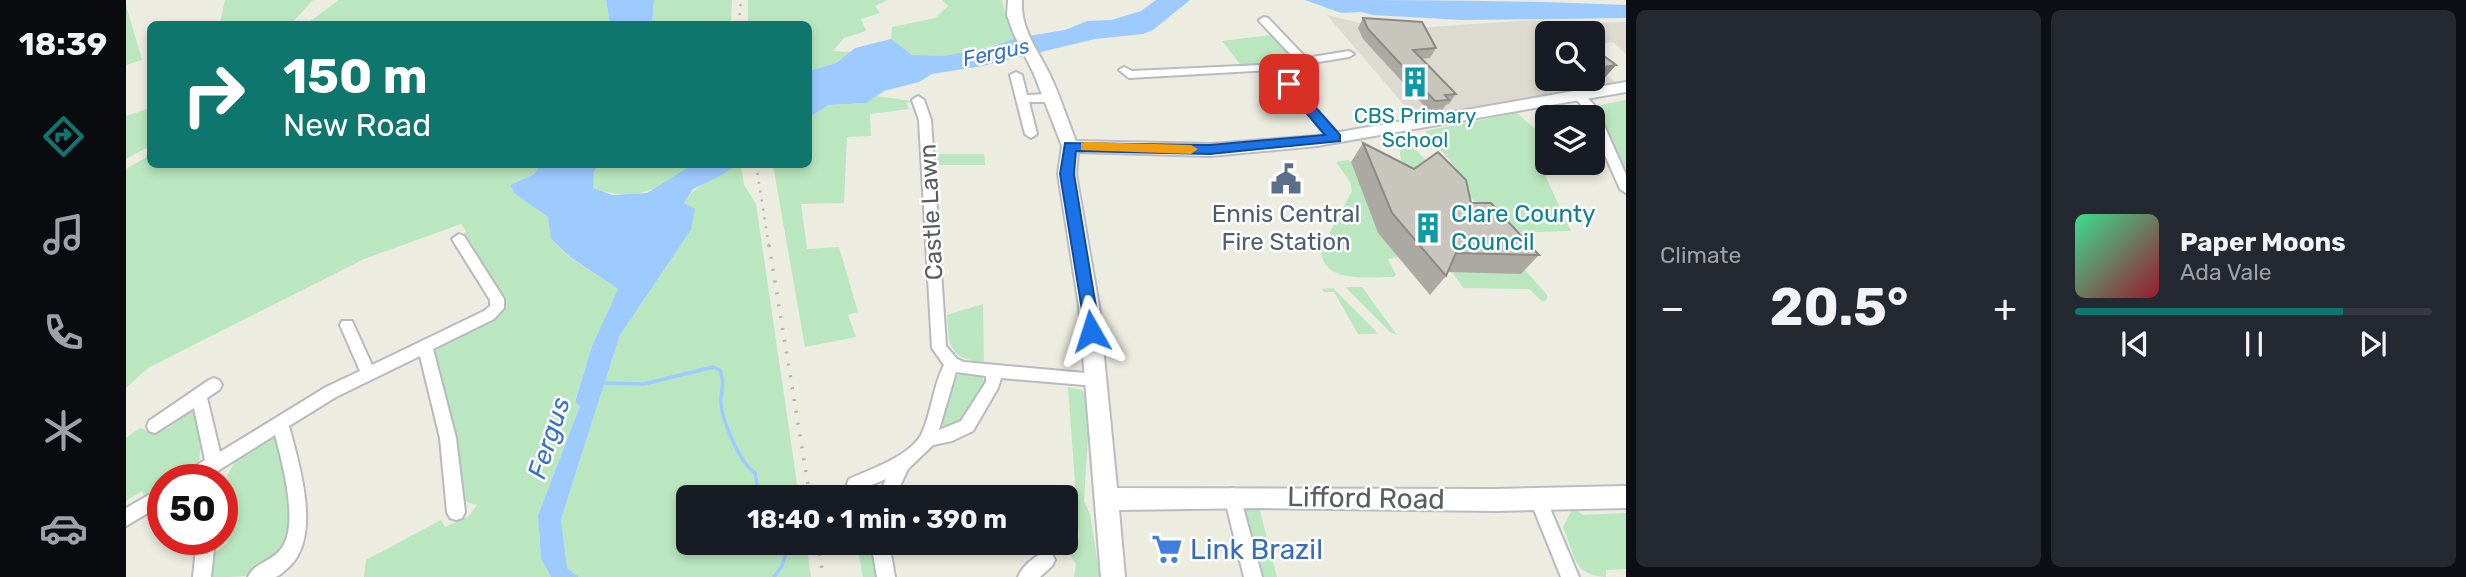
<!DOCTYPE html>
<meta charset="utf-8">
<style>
body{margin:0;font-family:Rubik,sans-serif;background:#242831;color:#f1f3f6;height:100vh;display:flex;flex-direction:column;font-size:26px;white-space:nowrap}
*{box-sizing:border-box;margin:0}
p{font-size:23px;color:#9ea1a6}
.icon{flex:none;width:38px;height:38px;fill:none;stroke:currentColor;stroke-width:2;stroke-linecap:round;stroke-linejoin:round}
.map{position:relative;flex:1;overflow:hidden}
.drawer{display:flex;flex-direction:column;gap:10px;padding:10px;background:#0d0f14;width:840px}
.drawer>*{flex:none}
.banner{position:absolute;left:21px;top:21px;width:665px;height:147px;border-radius:10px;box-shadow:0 4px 10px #0003;background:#0f766e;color:#fff;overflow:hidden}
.buttons{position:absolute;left:1409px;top:21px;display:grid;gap:14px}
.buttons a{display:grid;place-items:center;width:70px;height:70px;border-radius:10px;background:#171b24;box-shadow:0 4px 10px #0003;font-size:35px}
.speed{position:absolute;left:21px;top:464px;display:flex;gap:14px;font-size:35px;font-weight:700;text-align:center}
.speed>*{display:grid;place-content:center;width:91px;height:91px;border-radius:50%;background:#171b24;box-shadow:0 4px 10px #0003;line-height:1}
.speed .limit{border:10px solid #d22;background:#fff;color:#111}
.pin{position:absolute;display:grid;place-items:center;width:60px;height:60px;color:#fff;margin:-30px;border-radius:14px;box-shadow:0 4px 10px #0006}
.me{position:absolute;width:77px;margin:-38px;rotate:354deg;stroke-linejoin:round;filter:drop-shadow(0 0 5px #0008)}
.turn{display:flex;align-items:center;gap:24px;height:147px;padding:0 21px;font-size:32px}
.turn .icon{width:91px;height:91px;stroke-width:2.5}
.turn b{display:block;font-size:49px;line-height:60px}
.big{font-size:52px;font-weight:700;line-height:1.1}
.drawer .tile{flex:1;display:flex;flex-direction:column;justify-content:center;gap:10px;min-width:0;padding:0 24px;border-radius:10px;background:#242831}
.song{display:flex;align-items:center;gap:21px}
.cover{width:84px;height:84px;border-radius:10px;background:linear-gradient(135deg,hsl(150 70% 55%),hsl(350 70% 35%))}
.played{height:7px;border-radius:4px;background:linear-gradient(90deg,#0f766e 75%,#363941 75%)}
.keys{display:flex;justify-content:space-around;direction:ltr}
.heat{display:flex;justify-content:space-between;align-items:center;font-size:38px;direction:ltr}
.drawer .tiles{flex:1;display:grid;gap:10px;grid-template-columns:repeat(2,1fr)}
.trip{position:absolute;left:550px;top:485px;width:402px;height:70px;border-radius:10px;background:#171b24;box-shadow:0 4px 10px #0003;font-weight:700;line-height:70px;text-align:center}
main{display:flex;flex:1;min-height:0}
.tab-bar{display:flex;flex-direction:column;width:126px;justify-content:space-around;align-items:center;background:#090b0e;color:#9ea1a6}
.tab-bar .icon{width:49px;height:49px}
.tab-bar .on{color:#0f766e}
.tab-bar b{font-size:32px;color:#f1f3f6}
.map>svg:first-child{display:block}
</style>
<main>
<nav class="tab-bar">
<b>18:39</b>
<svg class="icon on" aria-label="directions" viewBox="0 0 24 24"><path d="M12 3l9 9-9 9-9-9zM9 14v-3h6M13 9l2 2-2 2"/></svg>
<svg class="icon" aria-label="music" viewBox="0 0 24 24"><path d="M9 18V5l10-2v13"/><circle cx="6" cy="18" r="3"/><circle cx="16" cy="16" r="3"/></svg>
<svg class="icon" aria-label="phone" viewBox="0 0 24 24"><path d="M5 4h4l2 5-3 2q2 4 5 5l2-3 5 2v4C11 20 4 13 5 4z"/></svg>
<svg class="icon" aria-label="climate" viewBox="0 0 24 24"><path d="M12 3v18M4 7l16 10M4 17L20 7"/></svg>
<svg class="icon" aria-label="car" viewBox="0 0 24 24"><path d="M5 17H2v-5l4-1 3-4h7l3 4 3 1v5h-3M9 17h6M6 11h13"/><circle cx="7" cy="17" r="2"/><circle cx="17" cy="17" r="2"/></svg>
</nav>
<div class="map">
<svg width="1500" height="577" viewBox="0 0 1500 577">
<rect width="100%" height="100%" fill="#edece0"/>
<!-- education -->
<path fill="#dddbcf" d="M1201 15 1234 23 1289 28 1408 20 1442 24 1500 22V54L1487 42 1467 45 1466 33H1421V79H1466L1467 65 1491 83 1290 119Z"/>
<!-- green -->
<g fill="#bae7bf">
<path d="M99 0H187L165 24H94Z"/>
<path d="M213 0H480L484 24H180Z"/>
<path d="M528 0H606L605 24H526Z"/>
<path d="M622 0H762L749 6 754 13 735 19 740 31 718 38 707 51 724 52 710 63 683 71 682 24H622Z"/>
<path d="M816 0H876L881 21 890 38C862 47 816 63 787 55 780 53 771 43 765 39L766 27 809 18 822 6Z"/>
<path d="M0 5 16 60 0 65Z"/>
<path d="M1145 31 1169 59 1112 67 1110 65 1114 64 1096 41 1144 35 1142 32Z"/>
<path d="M750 96 787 101 780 103 783 109 744 114 745 136 721 137 718 203 675 204 681 249 713 247 732 312 722 315 730 337 679 347 647 165 682 164 683 117 703 105 740 103Z"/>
<path d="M1500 100V173L1471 110 1475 105Z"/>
<path d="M24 108V146L0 159V116Z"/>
<path d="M1391 113 1415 134 1421 133 1417 171 1445 231 1377 233 1332 183 1277 173 1272 140 1279 138 1316 178 1335 174 1299 131Z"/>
<path d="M811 154H858L859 165H812Z"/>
<path d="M24 155V164L415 165 408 174 384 185 389 194 423 217 425 239 443 257 492 289 466 346 449 401 454 406 412 515 415 559 425 577H238L240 560 315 520 319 527 343 516 351 505 334 500 329 431 309 352C322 330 384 326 380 299L338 235 340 231 335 224 238 259 22 368 0 388V169Z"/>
<path d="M1221 160 1225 162 1252 233 1273 257 1262 259 1270 275 1267 277C1242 276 1196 285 1195 249L1226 191 1224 182 1210 162Z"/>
<path d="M473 165H566C531 190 510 203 466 188L468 171Z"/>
<path d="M611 165H615L618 185 630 204 673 497H562V542L680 543 685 577H453L441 568 435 519 494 335 565 230 558 203C571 182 591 178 611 165Z"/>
<path d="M1349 213 1421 295V299L1417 302 1403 289 1337 288 1326 272Z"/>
<path d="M1236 287 1271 335 1264 332 1219 287Z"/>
<path d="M1207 288 1249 330 1251 334H1232L1208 292H1198L1196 289Z"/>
<path d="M857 304 858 362C822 359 823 346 821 315Z"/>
<path d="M834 374 857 377 859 388 839 420 819 428 816 423 824 379Z"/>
<path d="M942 387 956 390 964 405 958 501 964 514 974 577H948L950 564 938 545 953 538Z"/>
<path d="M66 409C71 418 71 428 73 437 78 467 67 479 37 480V490L20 500 16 491 0 501V438L14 428 28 434 42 428Z"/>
<path d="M148 434 153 439C160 489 183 554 120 576 110 577 94 577 83 577L86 554 101 543 105 501 96 503V497L107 491 101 476 107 465 103 460Z"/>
<path d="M1120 503 1133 507 1151 577H1134L1117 509Z"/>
<path d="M1450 509 1457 515 1500 513V569L1480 570V577C1446 575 1449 555 1437 527L1446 510Z"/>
<path d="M731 543H748L752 577H737Z"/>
</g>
<!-- water -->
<g fill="#9ecbff">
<path d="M480 0H528L526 24H484Z"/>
<path d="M1030 0H1064L1027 30 1017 34 969 39 856 66 806 74 793 82 758 91 740 103 703 105 683 117V71L710 63 729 48 765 39 786 55 818 56 861 48 890 38 939 30 961 21 985 20 1015 11Z"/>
<path d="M1179 0C1286 0 1393 0 1500 5V18L1336 20 1247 15 1235 12 1215 13Z"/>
<path d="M415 165H473L468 171 467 188 487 195 521 193 566 165H611L594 176 567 189 558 203 569 209 565 230 494 335 435 519 441 568 453 577H425L415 559 412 515 454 406 449 402 466 346 492 289 444 257 425 239 422 217 389 194 384 185 408 174Z"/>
</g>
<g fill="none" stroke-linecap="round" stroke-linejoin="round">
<!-- stream -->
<g stroke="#9ecbff" stroke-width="3.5">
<path d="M477 383 518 384 587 367 594 370C600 388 594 388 595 403 596 421 614 463 629 473L633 497"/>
<path d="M648 577 656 566 660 553 653 542"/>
</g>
<!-- street casing -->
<g stroke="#b8bac0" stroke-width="4">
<g id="street">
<path d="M1138 17 1142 18 1180 58 1223 51 1228 54 1223 57 1155 68 1213 135V141H1205L1145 70 1003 78 993 70 998 67 1006 71 1136 65 1169 59 1134 22 1133 20Z"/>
<path d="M890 72 896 75 901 95 925 94 931 98 925 102H903L911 134 905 138 899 134 884 75Z"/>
<path d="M1453 92 1457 93 1470 107 1500 175V193L1494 189 1466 126V117H1463L1459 109 1447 96Z"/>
<path d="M792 96 798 100 805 120 820 346 831 359 838 362 970 374 975 375 978 380 975 385 970 386 875 378 872 388 847 431 826 441 807 445 782 469 769 497H752L760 479 729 492 723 489 721 484 723 479C745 469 785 456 796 433 806 411 807 386 818 365L806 348 793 120 786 100ZM830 372 860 376V382L835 421 813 430Z"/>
<path d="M333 234 338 236 378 299V308L368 319 307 349 330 438 339 512 336 518 330 520 324 518 321 512 314 438 294 356 210 397 163 426C173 464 196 536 163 567 159 570 154 576 149 577 142 577 130 577 122 577 127 564 146 561 155 549 174 526 156 461 149 435L77 480H54L56 475 79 460 68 408 29 433 23 431 21 426 23 421 83 380 88 378 93 380 96 385 93 390 81 398 94 452 200 387 234 371 214 325 216 321H226L246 365 358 311 364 306V300L326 239Z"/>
<path d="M37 487V504L0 526V508Z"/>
<path d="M1106 488 1112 490 1114 496 1136 577H1118L1098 496 1100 490Z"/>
<path d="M1412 492 1418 494 1453 577H1435L1404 500 1406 494Z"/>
<path d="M71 539H89L85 577H67Z"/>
<path d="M745 542H763L769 577H751Z"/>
<path d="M920 551 926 554 929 560 926 566 914 577H892C896 566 909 556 920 551Z"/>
</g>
</g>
<!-- secondary casing -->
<g stroke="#b9bcc3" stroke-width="4">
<path id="secondary" d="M882 0H896C894 29 912 50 924 75 934 96 941 119 950 141L1085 144 1191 136 1500 82V92L1191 146 1085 156 952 152 950 174 973 306 991 488 1371 489 1500 486V508L1371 511 1133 508 993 510 999 577H975L953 306 932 174 936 146 908 74 887 32 881 15Z"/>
</g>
<!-- street -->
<use href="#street" fill="#fff" fill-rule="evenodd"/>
<!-- secondary -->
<use href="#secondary" fill="#fff" fill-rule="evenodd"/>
<!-- rail-far1 -->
<g stroke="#b4b5b5" stroke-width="2.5" stroke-dasharray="2 7" stroke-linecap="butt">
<path d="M613 24 615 0"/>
<path d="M630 164 643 247"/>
</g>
<!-- rail -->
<g stroke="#b4b5b5" stroke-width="3.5" stroke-dasharray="2 10" stroke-linecap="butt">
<path d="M643 245 684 497"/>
<path d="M692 542 697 577"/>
</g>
</g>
<!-- wall -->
<g fill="#aca9a3">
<path d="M1237 18 1310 48 1304 58 1295 59 1330 94 1323 104 1320 105 1316 110 1303 111 1237 39 1232 28Z"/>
<path d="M1421 77V79H1466L1477 80 1431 89 1419 79Z"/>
<path d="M1237 143 1345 203 1413 255 1395 274 1322 272 1320 276 1304 295 1252 233 1225 162Z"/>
</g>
<!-- shaded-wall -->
<path fill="#8c8a84" d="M1490 65 1477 80 1431 89 1438 79H1466V69Z"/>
<!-- building -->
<g fill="#c8c5bd" stroke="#8c8a84" stroke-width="2">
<path d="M1237 18 1296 22 1310 48 1287 50 1330 94 1319 95 1323 100 1309 101 1242 29Z"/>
<path d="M1478 56 1490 65 1466 69V58Z"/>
<path d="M1237 143 1288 169 1312 152 1340 180 1345 203H1365L1413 255 1330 253 1320 276 1266 213Z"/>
</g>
<!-- route -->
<path fill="#1a73e8" stroke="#114b97" stroke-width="2" d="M1163 80 1167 82 1214 135V141L1084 154 950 151 948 174 974 331 971 335H960L934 174 939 143 1084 145 1199 135 1156 84Z"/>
<!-- slow -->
<path fill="#f59e0b" d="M960 142 1065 145 1072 149 1065 154 955 150V143Z"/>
<!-- icons -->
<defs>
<g id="building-bare" transform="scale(2.415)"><path d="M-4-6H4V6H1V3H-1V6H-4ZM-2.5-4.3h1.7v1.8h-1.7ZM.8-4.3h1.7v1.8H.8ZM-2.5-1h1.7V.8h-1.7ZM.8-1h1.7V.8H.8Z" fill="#0f9aa8" stroke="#fff" stroke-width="2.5" paint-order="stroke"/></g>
<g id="civic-bare" transform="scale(2.415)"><path d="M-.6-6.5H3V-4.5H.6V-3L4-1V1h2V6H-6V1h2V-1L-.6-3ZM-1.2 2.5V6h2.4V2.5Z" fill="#5c6f8a" stroke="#fff" stroke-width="2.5" paint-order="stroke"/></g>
<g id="supermarket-bare" transform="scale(2.415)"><path d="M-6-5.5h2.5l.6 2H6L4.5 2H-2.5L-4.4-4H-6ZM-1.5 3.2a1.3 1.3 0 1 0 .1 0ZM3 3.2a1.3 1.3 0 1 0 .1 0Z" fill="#3f7fe0" stroke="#fff" stroke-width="2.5" paint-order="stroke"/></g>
</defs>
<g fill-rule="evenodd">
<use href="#building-bare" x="1289" y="82"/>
<use href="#civic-bare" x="1160" y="179"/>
<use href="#building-bare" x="1302" y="228"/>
<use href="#supermarket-bare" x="1041" y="549"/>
</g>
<g text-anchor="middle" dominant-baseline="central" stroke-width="5" stroke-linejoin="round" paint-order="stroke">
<!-- far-water labels -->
<g font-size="21" font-style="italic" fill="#3971ca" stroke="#fff">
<text transform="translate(870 52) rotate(-12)">Fergus</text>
</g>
<!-- far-culture labels -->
<g font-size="21" fill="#0d838f" stroke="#fff">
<text x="1289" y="115">CBS Primary<tspan x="1289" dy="24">School</tspan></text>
</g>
<!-- street labels -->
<g font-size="24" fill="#595c62" stroke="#fff">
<text transform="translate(805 212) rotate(-93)">Castle Lawn</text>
</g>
<!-- service labels -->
<g font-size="24" fill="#4e5e75" stroke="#fff">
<text x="1160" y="214">Ennis Central<tspan x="1160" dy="28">Fire Station</tspan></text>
</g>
<!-- culture labels -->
<g font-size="24" fill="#0d838f" stroke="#fff" text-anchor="start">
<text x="1325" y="214">Clare County<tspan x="1325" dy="28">Council</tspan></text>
</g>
<!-- water labels -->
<g font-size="26" font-style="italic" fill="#3971ca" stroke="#fff">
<text transform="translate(423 438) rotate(-72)">Fergus</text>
</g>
<!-- near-street labels -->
<g font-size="28" fill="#595c62" stroke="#fff">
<text transform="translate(1240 498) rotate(1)">Lifford Road</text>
</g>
<!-- near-shop labels -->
<g font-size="28" fill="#366cbe" stroke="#fff" text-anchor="start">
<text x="1064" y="549">Link Brazil</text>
</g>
</g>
</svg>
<div class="buttons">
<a><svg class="icon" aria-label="search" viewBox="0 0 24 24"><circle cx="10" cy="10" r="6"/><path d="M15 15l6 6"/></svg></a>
<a><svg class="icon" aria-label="layers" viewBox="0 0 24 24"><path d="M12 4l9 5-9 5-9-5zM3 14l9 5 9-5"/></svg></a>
</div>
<div class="speed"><div class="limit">50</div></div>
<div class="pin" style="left:1163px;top:84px;background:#d93025"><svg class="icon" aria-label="arrive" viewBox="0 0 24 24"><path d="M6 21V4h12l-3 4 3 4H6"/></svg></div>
<svg class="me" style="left:965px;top:331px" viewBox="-20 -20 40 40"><path d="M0-17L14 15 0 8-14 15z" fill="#1a73e8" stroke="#fff" stroke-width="4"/></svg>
<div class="trip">18:40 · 1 min · 390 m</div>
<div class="banner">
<div class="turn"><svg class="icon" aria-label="right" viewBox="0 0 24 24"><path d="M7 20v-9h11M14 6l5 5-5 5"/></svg><div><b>150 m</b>New Road</div></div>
</div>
</div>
<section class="drawer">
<div class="tiles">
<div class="tile"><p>Climate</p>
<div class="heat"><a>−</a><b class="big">20.5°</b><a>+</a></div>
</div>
<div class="tile">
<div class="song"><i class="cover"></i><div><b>Paper Moons</b><p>Ada Vale</p></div></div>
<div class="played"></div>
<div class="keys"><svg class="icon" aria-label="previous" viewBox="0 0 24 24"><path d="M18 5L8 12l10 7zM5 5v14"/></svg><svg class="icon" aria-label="pause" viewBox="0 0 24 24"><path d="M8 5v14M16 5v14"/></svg><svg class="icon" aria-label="next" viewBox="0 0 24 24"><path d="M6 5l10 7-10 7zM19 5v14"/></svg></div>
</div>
</div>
</section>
</main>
